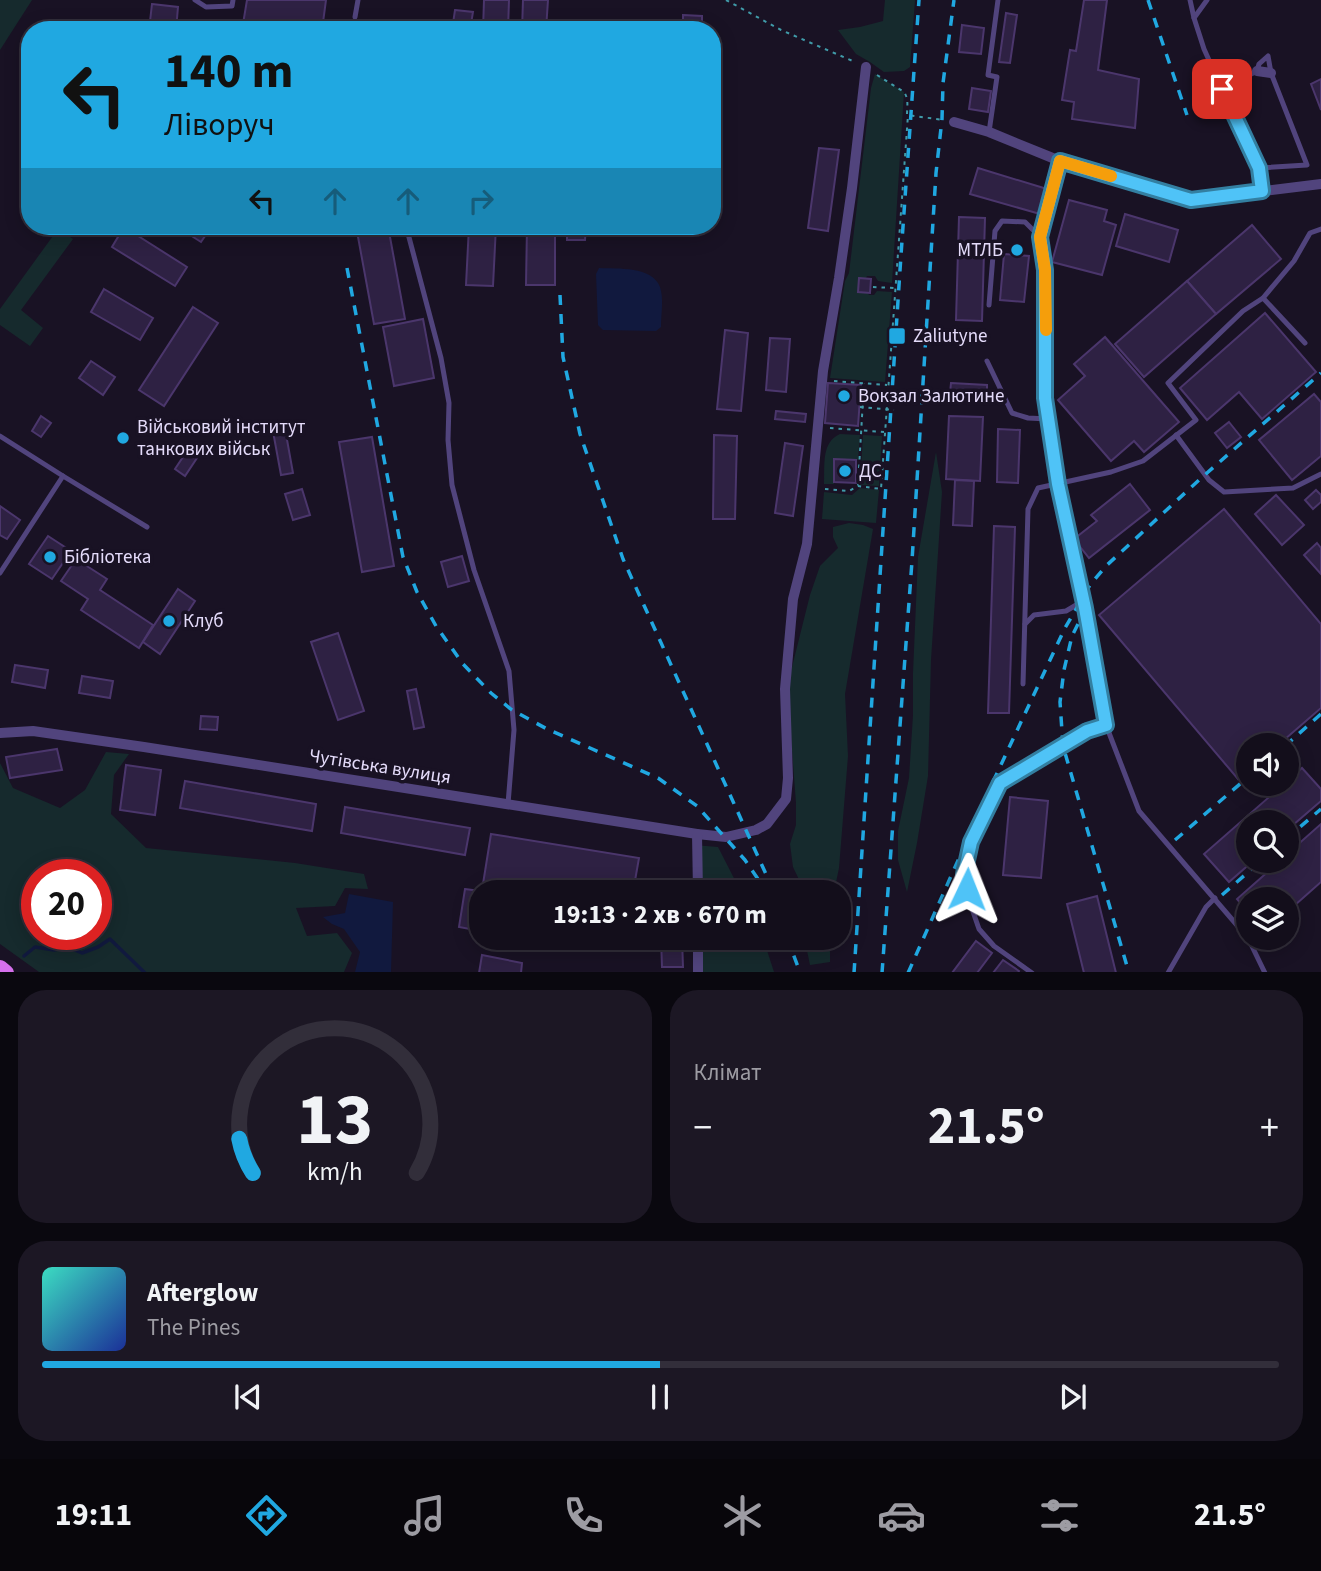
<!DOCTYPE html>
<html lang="uk">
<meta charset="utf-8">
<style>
body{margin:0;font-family:"Source Sans 3",sans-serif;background:#1c1724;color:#f1f3f6;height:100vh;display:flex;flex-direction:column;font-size:26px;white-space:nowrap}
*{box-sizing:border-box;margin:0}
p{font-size:23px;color:#9d9ca3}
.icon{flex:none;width:38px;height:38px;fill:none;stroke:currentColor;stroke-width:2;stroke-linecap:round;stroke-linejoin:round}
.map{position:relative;height:972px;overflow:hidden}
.details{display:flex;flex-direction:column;gap:18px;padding:18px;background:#0a080f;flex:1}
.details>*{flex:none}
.top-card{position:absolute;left:21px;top:21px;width:700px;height:214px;border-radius:28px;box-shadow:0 4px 18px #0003,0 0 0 2px #322e3a;background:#20a8e1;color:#111;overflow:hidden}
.buttons{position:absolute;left:1236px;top:733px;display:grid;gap:14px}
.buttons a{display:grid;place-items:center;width:63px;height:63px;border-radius:50%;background:#130e1b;box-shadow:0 4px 18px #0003,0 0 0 2px #322e3a;font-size:35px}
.speed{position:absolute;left:21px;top:859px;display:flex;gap:14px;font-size:35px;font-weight:700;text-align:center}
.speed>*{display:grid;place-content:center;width:91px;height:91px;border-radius:50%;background:#130e1b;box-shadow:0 4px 18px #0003,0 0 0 2px #322e3a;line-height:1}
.speed .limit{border:10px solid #d22;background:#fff;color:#111}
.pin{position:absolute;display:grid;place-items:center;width:60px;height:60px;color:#fff;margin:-30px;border-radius:14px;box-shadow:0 4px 10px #0006}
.me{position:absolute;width:77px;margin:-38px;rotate:2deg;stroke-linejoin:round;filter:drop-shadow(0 0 5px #0008)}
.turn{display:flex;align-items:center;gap:24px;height:147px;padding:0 28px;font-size:32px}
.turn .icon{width:91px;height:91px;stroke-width:2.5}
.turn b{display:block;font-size:49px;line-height:60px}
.lanes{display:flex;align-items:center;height:66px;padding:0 28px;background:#0003;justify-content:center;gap:35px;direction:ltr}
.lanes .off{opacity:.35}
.big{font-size:52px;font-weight:700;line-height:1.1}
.details .widget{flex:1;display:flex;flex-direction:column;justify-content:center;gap:10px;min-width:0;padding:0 24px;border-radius:28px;background:#1c1724}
.details .dial{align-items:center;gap:0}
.dial svg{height:182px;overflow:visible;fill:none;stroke:#322e3a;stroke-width:7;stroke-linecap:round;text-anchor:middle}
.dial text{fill:#f1f3f6;stroke:none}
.song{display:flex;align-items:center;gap:21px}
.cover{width:84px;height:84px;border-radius:10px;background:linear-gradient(135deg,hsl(170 70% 55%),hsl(230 70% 35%))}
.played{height:7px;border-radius:4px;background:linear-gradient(90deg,#20a8e1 50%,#322e3a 50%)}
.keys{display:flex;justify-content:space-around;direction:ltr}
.heat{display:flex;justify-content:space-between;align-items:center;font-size:38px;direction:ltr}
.details .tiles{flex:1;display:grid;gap:18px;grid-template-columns:1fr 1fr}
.widget:last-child{grid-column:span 2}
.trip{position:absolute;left:469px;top:880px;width:382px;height:70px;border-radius:28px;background:#130e1b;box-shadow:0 4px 18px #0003,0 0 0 2px #322e3a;font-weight:700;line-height:70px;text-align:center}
.tab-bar{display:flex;height:112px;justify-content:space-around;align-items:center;background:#08060b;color:#9d9ca3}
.tab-bar .icon{width:49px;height:49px}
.tab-bar .on{color:#20a8e1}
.tab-bar b{font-size:32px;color:#f1f3f6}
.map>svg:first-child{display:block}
</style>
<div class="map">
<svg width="1321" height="973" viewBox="0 0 1321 973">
<rect width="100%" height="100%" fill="#191224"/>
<!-- green -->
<g fill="#162a2d" fill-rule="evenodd">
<path d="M0 0H32L0 50Z"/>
<path d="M885 0H915L910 67 904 71 884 72 870 62 856 54 838 30 860 27 883 21Z"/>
<path d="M875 74 904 92 892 283 878 281 875 276H867L866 278 859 279 869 295H874L877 291 892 292 885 382 830 378 845 281 849 273 871 88Z"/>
<path d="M58 229 73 239 21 310 43 328 30 346 0 325V309Z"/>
<path d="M840 434 860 435 858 460H835L834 484H824C825 466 821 442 840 434Z"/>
<path d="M863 435 882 436 879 486 860 485Z"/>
<path d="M936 452 942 492 931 660 928 776 917 843 907 892 898 860V831L909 778 913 715V673L918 557Z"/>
<path d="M860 488 879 490 876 523 822 519 824 492 852 495Z"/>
<path d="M849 523 863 525 873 529 845 694 848 756 839 868 834 892H805L793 867 790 844 796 825V803L788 697 790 675 810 595 820 566 838 548 833 537V527Z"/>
<path d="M106 752 129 754 114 775 111 814 146 848 295 863 364 874 368 889 345 888 335 906 296 908 307 936 337 933 352 953 344 972H39L0 944V763L13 788 60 808 85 790ZM37 875H96V934H37Z"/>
<path d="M694 845 718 847 741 892H696Z"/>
<path d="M697 938H763L774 972H698Z"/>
<path d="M806 938H830V962L810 965 805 941Z"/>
</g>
<!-- water -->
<g fill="#11193e">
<path d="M599 268C618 269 652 266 660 287 664 299 661 314 661 327L656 331 603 330 598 325 596 274Z"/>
<path d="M349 894 393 902 391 972H355L360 952 344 929 332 924 323 917 345 913Z"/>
</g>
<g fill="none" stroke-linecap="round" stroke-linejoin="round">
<!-- stream -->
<path stroke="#11193e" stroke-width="3.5" d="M24 956 35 947 54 950 67 947 82 953 98 947 110 939 145 973"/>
</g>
<!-- building -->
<g fill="#2e2143" stroke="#4b366c" stroke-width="2">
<path d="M247 0H326L322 30H242Z"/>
<path d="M484 0H509L508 30H483Z"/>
<path d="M523 0H548L546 30H522Z"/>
<path d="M1084 0H1107L1098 70 1139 79 1135 128 1072 119 1074 102 1062 100 1070 50 1076 51Z"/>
<path d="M152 4 178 7 176 30H149Z"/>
<path d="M455 10 473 12 470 30H452Z"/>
<path d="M1006 13 1017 15 1010 63 999 62Z"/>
<path d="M683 15 702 16V30H683Z"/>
<path d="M962 25 984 28 981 54 959 52Z"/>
<path d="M1321 79V110L1311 84Z"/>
<path d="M972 88 991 91 988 112 969 109Z"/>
<path d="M819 148 839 150 828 231 808 228Z"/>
<path d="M978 168 1047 189 1040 214 970 194Z"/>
<path d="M1069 200 1107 210 1104 221 1116 225 1102 275 1052 262Z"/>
<path d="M1125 214 1178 230 1169 262 1116 246Z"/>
<path d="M959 217 985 218 982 321 956 320Z"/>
<path d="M1252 225 1281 259 1216 314 1187 281Z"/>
<path d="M176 226H212L201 242Z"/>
<path d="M356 226H388L405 319 374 324Z"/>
<path d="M469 226H496L493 286 466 285Z"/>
<path d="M527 226H555V285H526Z"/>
<path d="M567 226H586L585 240H567Z"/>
<path d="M124 227 187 267 175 286 112 247Z"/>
<path d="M1004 254 1029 256 1024 302 1000 300Z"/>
<path d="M859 278 871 279 870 293 858 292Z"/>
<path d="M1187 281 1216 314 1144 377 1115 344Z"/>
<path d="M104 289 153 318 140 340 91 312Z"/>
<path d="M193 307 218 323 164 406 139 390Z"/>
<path d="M1265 313 1316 372 1262 419 1239 392 1207 420 1180 388Z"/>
<path d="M423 319 434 378 394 386 383 327Z"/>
<path d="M725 330 748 333 741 411 717 409Z"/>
<path d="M1105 337 1179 422 1144 452 1134 441 1111 461 1058 400 1085 376 1074 364Z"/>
<path d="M770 338 790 339 786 392 766 390Z"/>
<path d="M91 361 115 377 103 395 79 378Z"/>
<path d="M828 383 861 385 858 426 825 423Z"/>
<path d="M951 383 987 385V395L950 393Z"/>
<path d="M1314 394 1321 402V456L1292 480 1259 440Z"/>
<path d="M776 411 806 414 805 422 775 419Z"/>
<path d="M41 416 51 423 41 437 32 431Z"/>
<path d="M949 416 983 417 980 481 946 479Z"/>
<path d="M1229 422 1241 437 1227 448 1215 433Z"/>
<path d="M284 423 293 473 281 475 272 426Z"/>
<path d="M998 429 1020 430 1018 483 997 482Z"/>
<path d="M714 435 737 436 735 519H713Z"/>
<path d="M372 437 394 566 362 572 339 442Z"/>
<path d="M785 443 803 446 793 516 775 513Z"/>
<path d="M187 451 197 458 185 476 175 469Z"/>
<path d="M834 459 856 460V483L834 482Z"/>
<path d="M955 480 974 481 972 526 953 525Z"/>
<path d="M1130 484 1150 510 1089 558 1074 539 1097 521 1091 515Z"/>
<path d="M302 489 310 515 293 520 285 494Z"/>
<path d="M1316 490 1321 495V502L1313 509 1305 500Z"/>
<path d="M1276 495 1304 525 1282 545 1255 514Z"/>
<path d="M0 506 20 520 7 539 0 535Z"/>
<path d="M1224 509 1321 624V708L1277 746H1248V770L1238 779 1099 615Z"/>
<path d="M994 526 1015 527 1009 713H988Z"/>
<path d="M48 536 71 551 52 579 29 564Z"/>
<path d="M1317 543 1321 548V574L1304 555Z"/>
<path d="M462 556 469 581 448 587 441 562Z"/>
<path d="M76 559 107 579 100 590 153 625 139 648 81 610 88 599 61 581Z"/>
<path d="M178 589 195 601 160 654 143 642Z"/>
<path d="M338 633 364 711 338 720 311 642Z"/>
<path d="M15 665 48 670 45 688 12 682Z"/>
<path d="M82 676 113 681 110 698 79 693Z"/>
<path d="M416 689 424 727 414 729 407 691Z"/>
<path d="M201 716 218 717 217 730 200 729Z"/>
<path d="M57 749 62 770 10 778 6 757Z"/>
<path d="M126 765 161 770 155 815 120 810Z"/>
<path d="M1302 768 1321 789V801L1286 831V822H1248V861H1253L1229 882 1204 854 1284 784H1286V782Z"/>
<path d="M185 781 316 804 312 831 180 808Z"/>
<path d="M1010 797 1048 801 1041 878 1003 875Z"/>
<path d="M345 807 470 828 465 855 341 833Z"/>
<path d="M1321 824V882L1286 913V900H1248V912L1237 899 1280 861H1286V855Z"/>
<path d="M491 834 639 858 633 892H534L483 884Z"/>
<path d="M465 889 488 892H481V931L459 927Z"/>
<path d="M1097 896 1116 973H1084L1067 904Z"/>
<path d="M661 938H682L683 967H662Z"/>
<path d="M976 941 992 953 977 973H952Z"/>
<path d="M482 955 522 963 521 973H479Z"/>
<path d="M1003 960 1019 971 1018 973H993Z"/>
</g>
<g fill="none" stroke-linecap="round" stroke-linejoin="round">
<!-- path -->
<g stroke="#409ba9" stroke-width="2" stroke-dasharray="3.5 5" stroke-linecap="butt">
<path d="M726 0 781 30 855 62"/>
<path d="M877 75 904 92C909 99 907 107 907 115L943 120"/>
<path d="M873 287 894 288"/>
<path d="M834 381 887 385"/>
<path d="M860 407 894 410"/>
<path d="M830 428 884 432"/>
<path d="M858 485 864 383"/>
<path d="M825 489 849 491 858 486 881 489 908 115"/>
</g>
<!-- service -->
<g stroke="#51447d" stroke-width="5">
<path d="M195 0 206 7 232 6 233 0"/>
<path d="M1190 0 1194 18 1207 0"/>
<path d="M355 17 358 0"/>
<path d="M1194 18 1204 49 1222 89 1257 71 1259 64 1268 56 1271 73 1307 165 1259 168 1222 89"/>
<path d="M989 132 997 77 988 75 998 0"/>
<path d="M1259 168 1262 192"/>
<path d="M406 226 441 358 449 403 448 440 452 485 474 570 509 671 514 730 508 804"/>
<path d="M1040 237 1060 162"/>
<path d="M1263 298 1294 261 1310 233 1321 229"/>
<path d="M989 305 995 231 1002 221 1025 222 1040 237 1045 270 1046 327 1045 398 1058 484 1085 608 1106 725 1139 811 1248 938"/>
<path d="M987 361 1012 413 1028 418 1048 419"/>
<path d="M1176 435 1209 480 1224 492 1293 488 1321 474"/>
<path d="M0 436 63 476 147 527"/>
<path d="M0 573 63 476"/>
<path d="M1025 624 1034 615 1066 611 1083 601"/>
<path d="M1023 684 1028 509 1038 488 1111 472 1143 461 1196 420 1168 383 1243 311 1263 298 1305 343"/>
<path d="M1248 938 1265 973"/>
<path d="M1032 973 994 946 979 929 970 903 964 874 971 842 1000 783 1087 731 1106 725"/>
<path d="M1168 973 1206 907 1215 898"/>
</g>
<!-- minor -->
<g stroke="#51447d" stroke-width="10">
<path d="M1257 71 1271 73"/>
<path d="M954 122 989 132 1060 161 1190 200 1321 184"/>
<path d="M0 733 33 731 144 747 697 834 726 837 756 830 767 824 786 799 788 778 785 689 793 599 807 544 823 371 839 278 852 188 866 67"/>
<path d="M697 834 698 892"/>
<path d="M698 938V973"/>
</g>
<!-- primary -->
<path stroke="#d570ec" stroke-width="16" d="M0 968 6 973"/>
<!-- rail -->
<g stroke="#20a8e1" stroke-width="3.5" stroke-dasharray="10 9" stroke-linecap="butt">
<path d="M1148 0 1187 115"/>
<path d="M347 268 403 557 417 592 436 626 463 664 491 693 512 710 547 729 658 778 697 806 745 860 767 892"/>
<path d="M560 295 563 357 580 434 623 559 770 883"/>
<path d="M1078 624 1072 636 1064 670 1060 702 1063 746 1129 973"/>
<path d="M1285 746 1321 714"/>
<path d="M1286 839 1321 809"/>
<path d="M1175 840 1248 777"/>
<path d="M1222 895 1261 861"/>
<path d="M787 938 800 972"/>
<path d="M854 973 901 255 919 0"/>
<path d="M882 973 912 561 936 173 942 119 943 83 954 0"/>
<path d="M908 973 992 784 1065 628 1090 585 1106 566 1199 480 1321 373"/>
</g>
</g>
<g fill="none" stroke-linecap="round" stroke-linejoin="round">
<!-- route casing -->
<g stroke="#337fa1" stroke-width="18">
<path id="route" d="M967 889 964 874 971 842 1000 783 1087 731 1106 725 1085 608 1058 484 1045 398V270L1040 237 1060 161 1191 200 1262 191 1259 168 1222 89"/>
</g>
<!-- route -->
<use href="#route" stroke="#4fc3f7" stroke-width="12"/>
<!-- slow -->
<path stroke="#f59e0b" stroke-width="12" d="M1046 330 1045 270 1040 237 1060 161 1111 176"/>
</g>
<!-- markers -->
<g fill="#20a8e1" stroke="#191224" stroke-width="2.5">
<circle cx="1017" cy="250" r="7"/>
<rect x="888" y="327" width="18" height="18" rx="3.5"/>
<circle cx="844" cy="396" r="7"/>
<circle cx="123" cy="438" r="7"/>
<circle cx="845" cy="471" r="7"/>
<circle cx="50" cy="557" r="7"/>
<circle cx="169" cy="621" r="7"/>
</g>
<g text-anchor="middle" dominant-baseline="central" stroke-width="7" stroke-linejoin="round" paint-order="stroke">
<!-- poi labels -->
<g font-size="19" fill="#e4dbfa" stroke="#191224" text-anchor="start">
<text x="1003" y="250" text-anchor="end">МТЛБ</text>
<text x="913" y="336">Zaliutyne</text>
<text x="858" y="396">Вокзал Залютине</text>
<text x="137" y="427">Військовий інститут<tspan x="137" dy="22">танкових військ</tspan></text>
<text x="859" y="471">ДС</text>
<text x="64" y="557">Бібліотека</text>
<text x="183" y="621">Клуб</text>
</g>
<!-- street labels -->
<g font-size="19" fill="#e4dbfa" stroke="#191224">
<text transform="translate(380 767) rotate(9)">Чутівська вулиця</text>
</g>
</g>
</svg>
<div class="buttons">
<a><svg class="icon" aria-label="sound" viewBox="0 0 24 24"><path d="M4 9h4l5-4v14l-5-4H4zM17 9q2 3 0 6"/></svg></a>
<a><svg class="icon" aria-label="search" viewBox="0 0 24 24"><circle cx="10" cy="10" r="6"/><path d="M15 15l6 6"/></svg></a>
<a><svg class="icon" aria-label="layers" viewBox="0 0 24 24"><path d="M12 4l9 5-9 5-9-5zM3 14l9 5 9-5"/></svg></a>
</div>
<div class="speed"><div class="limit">20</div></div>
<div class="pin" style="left:1222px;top:89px;background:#d93025"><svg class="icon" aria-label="arrive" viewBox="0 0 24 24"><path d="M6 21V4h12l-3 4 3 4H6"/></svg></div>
<svg class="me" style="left:967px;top:889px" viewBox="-20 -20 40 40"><path d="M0-17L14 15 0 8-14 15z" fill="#4fc3f7" stroke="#fff" stroke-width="4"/></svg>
<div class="trip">19:13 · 2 хв · 670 m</div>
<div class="top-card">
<div class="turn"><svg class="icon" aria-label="left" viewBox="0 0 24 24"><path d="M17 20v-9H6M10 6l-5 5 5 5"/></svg><div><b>140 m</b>Ліворуч</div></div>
<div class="lanes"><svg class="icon" aria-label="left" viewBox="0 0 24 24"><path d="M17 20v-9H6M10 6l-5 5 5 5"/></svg><svg class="icon off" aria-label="ahead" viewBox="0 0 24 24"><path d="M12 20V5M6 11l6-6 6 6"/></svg><svg class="icon off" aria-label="ahead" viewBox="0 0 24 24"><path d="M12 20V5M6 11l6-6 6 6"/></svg><svg class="icon off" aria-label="right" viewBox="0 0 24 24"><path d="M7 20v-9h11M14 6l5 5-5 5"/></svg></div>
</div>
</div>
<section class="details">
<div class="tiles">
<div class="widget dial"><svg viewBox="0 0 100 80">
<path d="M14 69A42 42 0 1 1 86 69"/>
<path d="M14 69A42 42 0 0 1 8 54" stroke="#20a8e1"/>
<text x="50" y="56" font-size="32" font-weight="700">13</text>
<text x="50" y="72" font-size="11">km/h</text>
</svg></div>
<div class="widget"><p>Клімат</p>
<div class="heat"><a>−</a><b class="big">21.5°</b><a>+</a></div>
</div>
<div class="widget">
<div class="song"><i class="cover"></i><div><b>Afterglow</b><p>The Pines</p></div></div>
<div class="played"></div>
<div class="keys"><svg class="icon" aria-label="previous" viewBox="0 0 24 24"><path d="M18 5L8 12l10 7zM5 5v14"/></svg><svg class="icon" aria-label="pause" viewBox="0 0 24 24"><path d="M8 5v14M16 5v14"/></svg><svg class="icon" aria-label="next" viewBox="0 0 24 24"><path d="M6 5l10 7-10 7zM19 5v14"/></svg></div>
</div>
</div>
</section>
<nav class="tab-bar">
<b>19:11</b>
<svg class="icon on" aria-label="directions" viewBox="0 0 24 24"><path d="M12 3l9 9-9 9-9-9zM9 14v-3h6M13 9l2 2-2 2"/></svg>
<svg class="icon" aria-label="music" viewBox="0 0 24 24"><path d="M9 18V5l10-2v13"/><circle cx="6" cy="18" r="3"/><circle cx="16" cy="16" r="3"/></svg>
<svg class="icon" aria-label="phone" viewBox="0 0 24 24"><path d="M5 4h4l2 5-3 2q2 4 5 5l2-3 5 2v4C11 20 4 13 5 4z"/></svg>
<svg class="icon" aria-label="climate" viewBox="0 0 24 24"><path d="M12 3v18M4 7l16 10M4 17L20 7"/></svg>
<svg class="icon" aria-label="car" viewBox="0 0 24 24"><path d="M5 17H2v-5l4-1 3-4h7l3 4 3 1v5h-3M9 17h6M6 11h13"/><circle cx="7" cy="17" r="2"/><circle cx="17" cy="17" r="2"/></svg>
<svg class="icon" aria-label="filters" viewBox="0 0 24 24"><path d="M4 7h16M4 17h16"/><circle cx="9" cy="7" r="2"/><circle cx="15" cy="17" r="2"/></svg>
<b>21.5°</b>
</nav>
